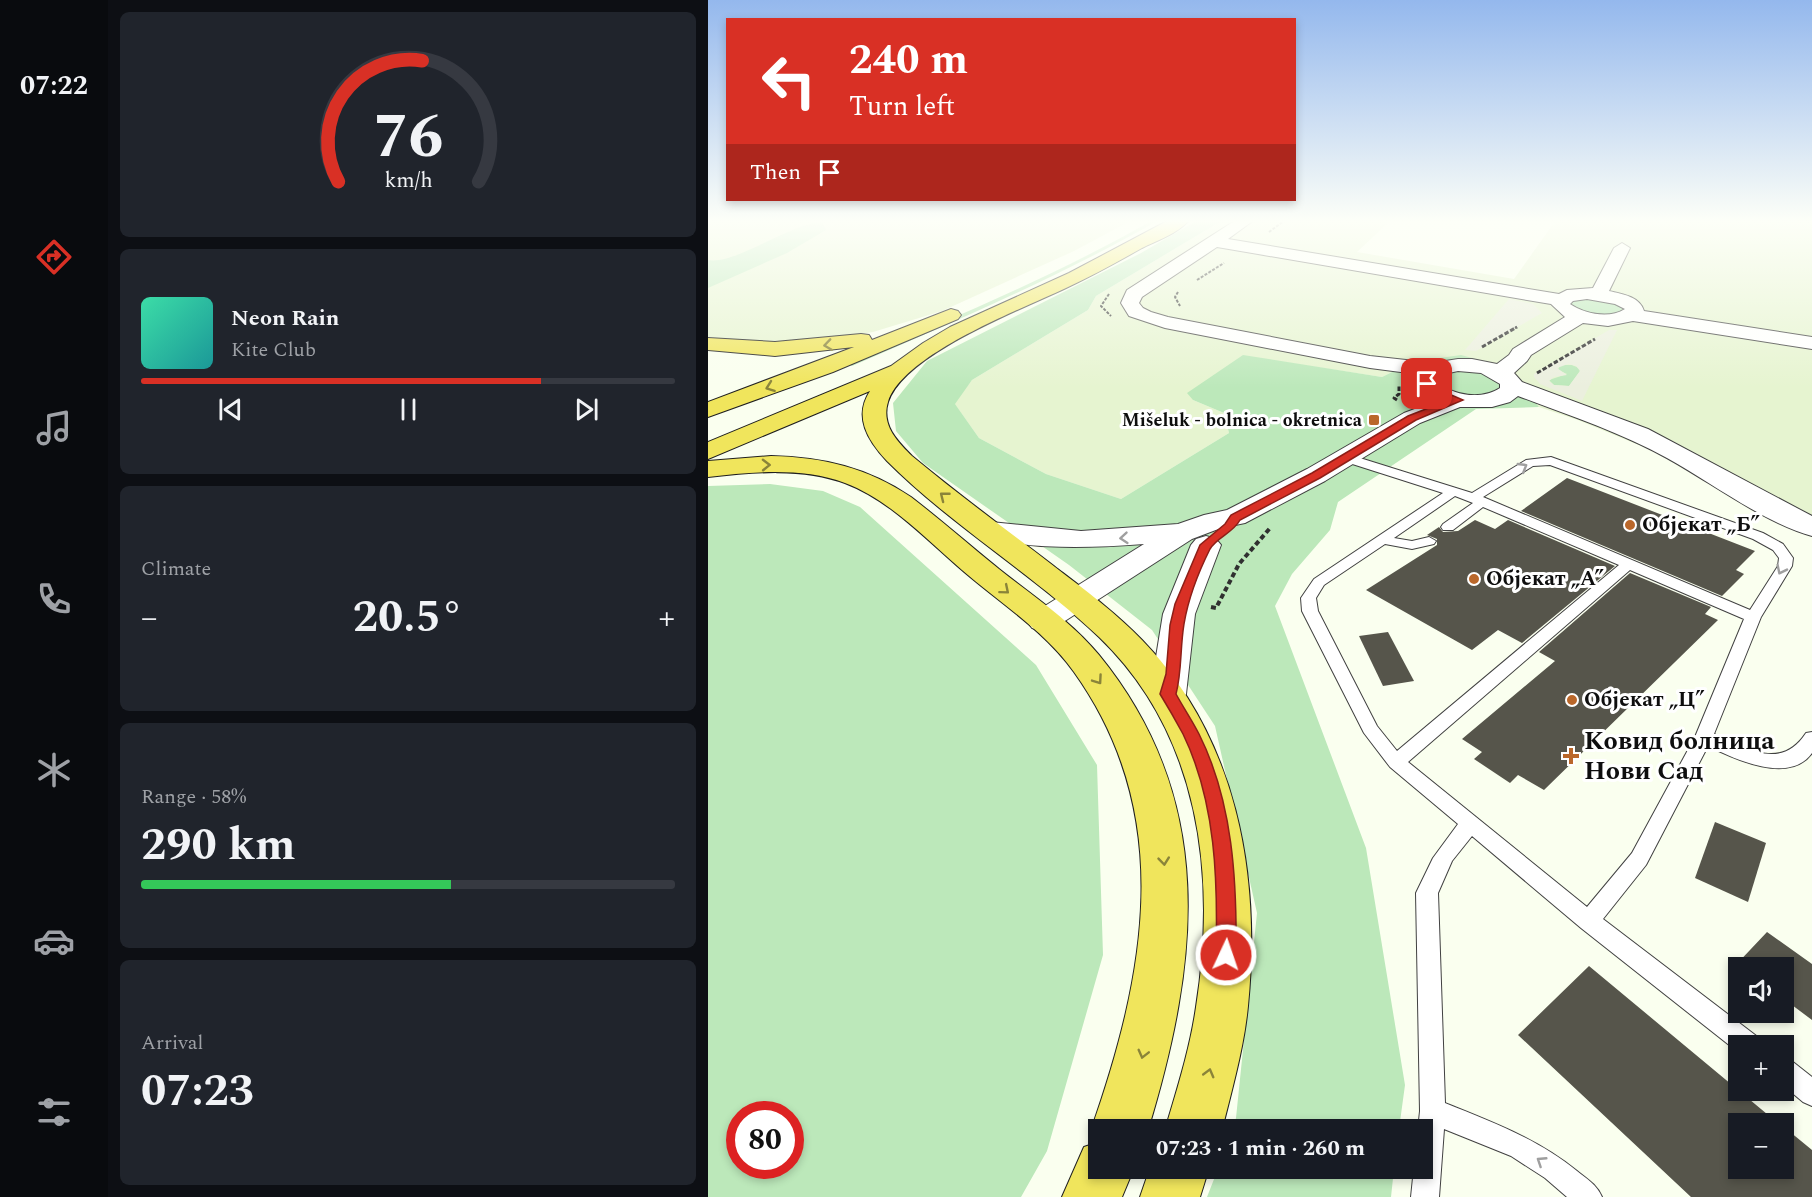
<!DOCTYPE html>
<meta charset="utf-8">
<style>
body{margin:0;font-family:Spectral,serif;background:#20242c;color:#f1f3f6;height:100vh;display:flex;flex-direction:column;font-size:22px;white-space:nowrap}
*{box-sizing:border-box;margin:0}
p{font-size:20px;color:#9ea1a6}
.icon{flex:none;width:33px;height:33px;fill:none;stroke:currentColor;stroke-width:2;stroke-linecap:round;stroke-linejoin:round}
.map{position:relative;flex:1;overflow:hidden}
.side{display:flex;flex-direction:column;gap:12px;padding:12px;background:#0d0f14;width:600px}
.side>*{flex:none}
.guide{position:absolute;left:18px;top:18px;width:570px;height:183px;border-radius:0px;box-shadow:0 3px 9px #0003;background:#d93025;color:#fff;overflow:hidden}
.controls{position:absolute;left:1020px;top:957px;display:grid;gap:12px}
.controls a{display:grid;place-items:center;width:66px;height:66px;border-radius:0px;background:#171b24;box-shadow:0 3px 9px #0003;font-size:30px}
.speed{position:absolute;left:18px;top:1101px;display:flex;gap:12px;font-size:30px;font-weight:700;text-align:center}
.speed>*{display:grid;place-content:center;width:78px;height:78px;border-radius:50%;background:#171b24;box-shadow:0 3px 9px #0003;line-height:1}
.speed .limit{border:9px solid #d22;background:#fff;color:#111}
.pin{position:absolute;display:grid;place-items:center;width:51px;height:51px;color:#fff;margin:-26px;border-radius:12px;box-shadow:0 3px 9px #0006}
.me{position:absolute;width:66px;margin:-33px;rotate:3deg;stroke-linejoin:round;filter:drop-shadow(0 0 4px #0008)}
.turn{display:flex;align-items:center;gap:21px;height:126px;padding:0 24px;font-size:27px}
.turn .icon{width:78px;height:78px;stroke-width:2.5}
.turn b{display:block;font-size:42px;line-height:51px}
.then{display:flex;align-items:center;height:57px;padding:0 24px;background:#0003;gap:12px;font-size:22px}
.big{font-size:45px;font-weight:700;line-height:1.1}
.side .card{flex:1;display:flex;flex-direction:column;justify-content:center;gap:9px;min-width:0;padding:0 21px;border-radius:9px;background:#20242c}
.side .dial{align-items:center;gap:0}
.dial svg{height:156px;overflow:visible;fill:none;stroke:#363941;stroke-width:7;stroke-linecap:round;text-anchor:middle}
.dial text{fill:#f1f3f6;stroke:none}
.song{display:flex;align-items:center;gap:18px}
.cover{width:72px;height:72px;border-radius:9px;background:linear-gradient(135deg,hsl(160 70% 55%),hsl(180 70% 35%))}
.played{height:6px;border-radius:3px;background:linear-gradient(90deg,#d93025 75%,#363941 75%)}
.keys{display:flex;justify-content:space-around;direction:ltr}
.heat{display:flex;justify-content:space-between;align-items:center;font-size:33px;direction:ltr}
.charge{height:9px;border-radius:4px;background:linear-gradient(90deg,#34c759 58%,#363941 0)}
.trip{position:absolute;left:380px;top:1119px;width:345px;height:60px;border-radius:0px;background:#171b24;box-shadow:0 3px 9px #0003;font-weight:700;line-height:60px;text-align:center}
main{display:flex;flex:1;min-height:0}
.menu{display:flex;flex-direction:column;width:108px;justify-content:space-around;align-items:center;background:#090b0e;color:#9ea1a6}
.menu .icon{width:42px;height:42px}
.menu .active{color:#d93025}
.menu b{font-size:27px;color:#f1f3f6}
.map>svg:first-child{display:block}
</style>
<main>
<nav class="menu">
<b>07:22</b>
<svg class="icon active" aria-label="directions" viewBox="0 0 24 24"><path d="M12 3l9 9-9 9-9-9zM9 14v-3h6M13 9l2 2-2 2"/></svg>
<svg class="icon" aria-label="music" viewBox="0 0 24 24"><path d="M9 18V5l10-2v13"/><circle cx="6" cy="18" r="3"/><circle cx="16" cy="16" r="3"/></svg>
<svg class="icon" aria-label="phone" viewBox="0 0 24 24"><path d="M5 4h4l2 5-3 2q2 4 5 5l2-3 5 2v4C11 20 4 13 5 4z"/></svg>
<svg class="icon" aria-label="climate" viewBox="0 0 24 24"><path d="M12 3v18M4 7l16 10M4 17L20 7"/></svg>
<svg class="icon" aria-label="car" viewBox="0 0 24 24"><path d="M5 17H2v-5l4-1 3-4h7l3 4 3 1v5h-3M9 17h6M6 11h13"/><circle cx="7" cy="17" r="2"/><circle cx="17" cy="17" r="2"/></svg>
<svg class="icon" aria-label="filters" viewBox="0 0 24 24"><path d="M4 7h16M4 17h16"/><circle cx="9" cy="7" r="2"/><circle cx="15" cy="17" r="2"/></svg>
</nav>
<section class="side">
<div class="card dial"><svg viewBox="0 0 100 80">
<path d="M14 69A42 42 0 1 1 86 69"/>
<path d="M14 69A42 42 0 0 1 57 7" stroke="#d93025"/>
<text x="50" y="56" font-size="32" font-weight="700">76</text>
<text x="50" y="72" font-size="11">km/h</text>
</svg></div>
<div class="card">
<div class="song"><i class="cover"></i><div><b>Neon Rain</b><p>Kite Club</p></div></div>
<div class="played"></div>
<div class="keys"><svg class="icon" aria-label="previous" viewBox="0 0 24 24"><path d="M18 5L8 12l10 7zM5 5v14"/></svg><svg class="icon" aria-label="pause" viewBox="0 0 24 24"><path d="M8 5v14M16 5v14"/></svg><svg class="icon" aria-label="next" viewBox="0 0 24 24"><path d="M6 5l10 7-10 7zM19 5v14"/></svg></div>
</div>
<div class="card"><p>Climate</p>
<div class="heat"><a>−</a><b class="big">20.5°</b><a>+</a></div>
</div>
<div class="card"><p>Range · 58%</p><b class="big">290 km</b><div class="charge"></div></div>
<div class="card"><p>Arrival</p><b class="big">07:23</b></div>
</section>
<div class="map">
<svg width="1104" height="1197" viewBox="0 0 1104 1197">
<rect width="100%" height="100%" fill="#faffef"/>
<!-- farmland -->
<g fill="#e6f4d0">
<path d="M0 220H424L366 251 234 311 165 332 75 346 0 340Z"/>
<path d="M515 220H683L649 252 806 279 848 220H1104V534L960 457 870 420 831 407 822 392 704 362 674 377 535 356 485 400 516 413 521 433 413 499 338 474 271 438 246 403 264 380 380 310 388 296Z"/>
</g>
<!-- green -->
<g fill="#bce8ba" fill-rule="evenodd">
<path d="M445 220H451C353 276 248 321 144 366L139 363C243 319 347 276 445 220Z"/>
<path d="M490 220H515L388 296 380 310 264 380 247 404 271 438 338 474 413 499 521 433 516 413 485 400 479 393 535 355 674 377 704 362 753 355 801 368 831 407 768 409 630 502 622 530 584 574 567 606 658 848 697 1085 691 1129H524L528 1118 549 913 507 726 444 630 361 565 215 463 188 431 185 403 219 361 433 253Z"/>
<path d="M114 222 118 230 79 253 0 288V260C28 265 80 224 114 222Z"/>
<path d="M886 295 922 309 898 318 861 309 860 298Z"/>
<path d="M852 365H864L871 368 872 371 861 386 846 385 841 380 859 374 850 370Z"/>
<path d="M62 484 115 491 152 507 328 665 389 765 395 955 339 1151 313 1197H0V486ZM32 1114H82V1166H32Z"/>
<path d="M510 1169V1168L686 1169 683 1197H499Z"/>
</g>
<!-- plaza -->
<g fill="#ebefde" fill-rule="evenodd">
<path d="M801 299 825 304 834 313 768 351 757 350Z"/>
<path d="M901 330H909L874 401 832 384 826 377V374ZM860 364 868 366 872 371 861 386 846 385 841 381 846 377 859 375 849 368Z"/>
</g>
<!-- building -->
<g fill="#56554b">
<path d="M859 478 1047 551 1028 570 1036 574 1014 596 813 511Z"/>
<path d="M767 520 787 529 800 520 907 566 814 643 790 630 764 650 658 590 729 545V539L719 535 731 527 735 532 750 531Z"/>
<path d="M922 573 1003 607 997 614 1010 620 836 790 810 775 802 783 766 759 774 752 754 739 847 661 831 652Z"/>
<path d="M680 632 706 681 675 686 651 636Z"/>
<path d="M1007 822 1058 843 1040 902 987 878Z"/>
<path d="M1059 932 1104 964V1020L1076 999V968H1025Z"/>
<path d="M881 966 1071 1124H1030V1168H1076V1127L1104 1150V1197H983L810 1035Z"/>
</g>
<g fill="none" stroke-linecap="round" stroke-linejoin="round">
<!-- lane casing -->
<g stroke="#414141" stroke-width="2">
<g id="lane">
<path d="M639 454 764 493 818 460 843 457 1055 533 1075 544 1085 558 1084 566 1053 617 1006 734C1039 749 1073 771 1098 733L1104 732V753C1081 785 1027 759 1000 746L938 865 895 919 1051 1038 1054 1046H1030V1052L873 928 764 836 744 861 730 893 737 1103C784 1122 830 1139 869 1171 879 1179 889 1185 894 1197H859L837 1178 803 1156 736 1129 731 1197H703L706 1168H714V1130H710L712 1111 708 893 725 858 750 824 682 767 656 733 594 611 593 598 606 579 735 493 635 461V455ZM842 465 1045 539 1065 550 1071 558 1070 566 1042 610 775 497 825 466ZM747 496 765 503 735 524 733 527 735 530H745L775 507 911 565 689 751 669 726 610 611 608 598 616 585 677 544 704 549 726 544 728 541 721 537 704 541 686 538ZM922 570 1036 619 987 737 924 853 879 907 700 762Z"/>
<path d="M1076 1059 1085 1062 1104 1077V1106L1095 1102 1076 1086Z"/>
</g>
</g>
<!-- street casing -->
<g stroke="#414141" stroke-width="2">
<g id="street">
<path d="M528 220H546L520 239 851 294 859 290 885 288 906 248 914 243 922 248 901 291C915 294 932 297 936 311L1104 337V349L925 321 900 326 875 323 823 355 819 361 806 373 814 382 940 429 1104 516V536C1058 524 1001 481 959 458 912 432 860 415 810 396L802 402 784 407H752L712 423 617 481 537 523 513 528 484 539 346 628 335 631 324 628 319 621 324 614 436 544C381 548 327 550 273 537L269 531 273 525 283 522 373 531 470 524 496 515 519 510 599 469 696 413 728 401C716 394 707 389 708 374L662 368 457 328 421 316 413 303 419 290ZM509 247 843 304 857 317 805 349 801 355 789 364 764 359H750L725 363 662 356 460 317 443 312 435 308 431 303 434 297ZM879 299 907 304 917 309C901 319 877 314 862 304L865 301ZM750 371 773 373 792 384V388C773 400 746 396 730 382L732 375Z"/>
<path d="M498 536 508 539 513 545 487 614 478 694 473 703 460 706 447 703 442 694 455 614 483 545 488 539Z"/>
</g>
</g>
<!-- highway casing -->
<g stroke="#1f1f1f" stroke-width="2">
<g id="highway">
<path d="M461 220H481C471 233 448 241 434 248 409 262 384 276 358 288 314 309 195 354 180 402 173 425 189 441 204 456 251 495 300 531 347 567 377 590 408 613 434 640 529 738 553 874 540 1006 536 1048 524 1089 514 1130H457C469 1089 482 1049 488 1007 509 875 492 734 391 637 325 574 244 526 179 461 160 441 145 417 162 391L0 459V442L183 366 215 343 242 327 361 273Z"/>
<path d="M243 309 250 311 253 315 250 319 125 372 0 417V402L146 347 67 356 0 350V338L67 342 153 334 161 335 164 340Z"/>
<path d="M63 456C115 457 160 468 203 497 233 520 261 545 291 569 325 596 363 621 391 655 510 801 491 962 440 1130H390V1168H426L414 1197H354L376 1147 388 1143 383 1130C437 976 469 816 366 672 337 631 292 603 254 570 218 539 182 500 137 483 94 467 44 472 0 477V461Z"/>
<path d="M442 1168H501L492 1197H432Z"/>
</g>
</g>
<!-- path-far2 -->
<g stroke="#303030" stroke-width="2" stroke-dasharray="3 1.5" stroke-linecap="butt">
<path d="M561 232 577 220"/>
<path d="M489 280 516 263"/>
<path d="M470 292 467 297 472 306"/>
<path d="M401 294 393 306 403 316"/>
<path d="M807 328 809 327"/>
</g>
<!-- path-far1 -->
<g stroke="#303030" stroke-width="3" stroke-dasharray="4.5 2" stroke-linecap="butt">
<path d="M774 347 809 327"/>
<path d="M829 373 887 339"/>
<path d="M689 400 686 398 691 394V386"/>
</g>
<!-- path -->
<path stroke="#303030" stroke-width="4" stroke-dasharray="5 3" stroke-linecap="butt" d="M503 607 508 608 531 564 563 527"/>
<!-- lane -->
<use href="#lane" fill="#fff" fill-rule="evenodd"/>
<!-- street -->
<use href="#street" fill="#fff" fill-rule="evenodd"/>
<!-- highway -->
<use href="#highway" fill="#f0e55c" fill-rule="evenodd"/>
</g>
<!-- one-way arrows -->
<defs><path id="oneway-chevron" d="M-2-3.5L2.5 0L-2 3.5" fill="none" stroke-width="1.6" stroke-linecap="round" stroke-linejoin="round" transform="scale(1.5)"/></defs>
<g stroke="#8a8439">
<use href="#oneway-chevron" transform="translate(120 345) rotate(172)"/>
<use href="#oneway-chevron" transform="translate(62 387) rotate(160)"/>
<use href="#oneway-chevron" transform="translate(58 465) rotate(-1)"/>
<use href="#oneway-chevron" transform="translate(236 496) rotate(-142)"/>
<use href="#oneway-chevron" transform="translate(297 590) rotate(40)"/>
<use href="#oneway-chevron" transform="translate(390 680) rotate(55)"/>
<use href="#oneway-chevron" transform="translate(456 861) rotate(84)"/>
<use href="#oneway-chevron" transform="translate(435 1054) rotate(104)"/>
<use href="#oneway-chevron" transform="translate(501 1073) rotate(-75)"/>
</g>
<g stroke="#9f9f9f">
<use href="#oneway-chevron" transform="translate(815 467) rotate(-31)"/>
<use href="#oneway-chevron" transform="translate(416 538) rotate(175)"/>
<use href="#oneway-chevron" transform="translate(1073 570) rotate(116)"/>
<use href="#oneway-chevron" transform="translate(833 1161) rotate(-147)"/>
</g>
<!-- sky -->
<linearGradient id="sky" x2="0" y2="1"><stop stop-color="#94b8ed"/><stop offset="0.57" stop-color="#fdfff8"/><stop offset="1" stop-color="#fdfff8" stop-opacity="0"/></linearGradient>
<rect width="1104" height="388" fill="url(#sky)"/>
<!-- route -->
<path fill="#d93025" stroke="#8d1f18" stroke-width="1.5" d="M716 382H722L734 391 755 400 708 420 612 478 532 520C525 533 509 537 502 549 491 571 480 600 476 624 472 648 474 671 468 694 475 707 484 720 491 734 525 802 529 881 528 955L525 962 518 964 511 962 508 955C510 881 508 802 475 734 468 721 460 707 452 694L458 674 462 625 467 604 492 545 517 524 523 515 604 473 700 416 741 400 727 396 716 386Z"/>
<!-- markers -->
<g fill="#ba672a" stroke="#fff" stroke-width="2">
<rect x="660" y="414" width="12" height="12" rx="3"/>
<circle cx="922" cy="525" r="6"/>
<circle cx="766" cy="579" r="6"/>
<circle cx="864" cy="700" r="6"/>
<path d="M860 747h6v6h6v6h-6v6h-6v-6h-6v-6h6z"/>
</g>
<g text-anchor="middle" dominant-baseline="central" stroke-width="6" stroke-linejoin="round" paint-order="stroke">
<!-- far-poi labels -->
<g font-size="18" font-weight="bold" fill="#0e0e0e" stroke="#fff" text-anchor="end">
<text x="654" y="420">Mišeluk - bolnica - okretnica</text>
</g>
<!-- poi labels -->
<g font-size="21" font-weight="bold" fill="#0e0e0e" stroke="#fff" text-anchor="start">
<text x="934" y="525">Објекат „Б”</text>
<text x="778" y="579">Објекат „А”</text>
<text x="876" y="700">Објекат „Ц”</text>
</g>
<!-- near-poi labels -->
<g font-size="26" font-weight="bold" fill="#0e0e0e" stroke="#fff" text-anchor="start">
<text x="876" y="741">Ковид болница<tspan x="876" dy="30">Нови Сад</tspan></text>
</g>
</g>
</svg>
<div class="controls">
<a><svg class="icon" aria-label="sound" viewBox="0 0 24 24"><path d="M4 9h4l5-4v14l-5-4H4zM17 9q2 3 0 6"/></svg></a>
<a>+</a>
<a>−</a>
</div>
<div class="speed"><div class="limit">80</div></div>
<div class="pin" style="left:719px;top:384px;background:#d93025"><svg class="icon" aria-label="arrive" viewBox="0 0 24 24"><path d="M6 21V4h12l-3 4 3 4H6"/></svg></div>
<svg class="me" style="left:518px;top:955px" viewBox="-20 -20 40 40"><circle r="17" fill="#d93025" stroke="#fff" stroke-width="3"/><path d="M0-11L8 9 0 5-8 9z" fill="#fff"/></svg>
<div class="trip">07:23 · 1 min · 260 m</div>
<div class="guide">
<div class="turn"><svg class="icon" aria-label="left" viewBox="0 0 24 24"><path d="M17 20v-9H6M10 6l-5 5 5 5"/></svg><div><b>240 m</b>Turn left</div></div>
<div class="then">Then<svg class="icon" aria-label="arrive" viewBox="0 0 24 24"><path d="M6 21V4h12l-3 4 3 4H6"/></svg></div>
</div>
</div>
</main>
